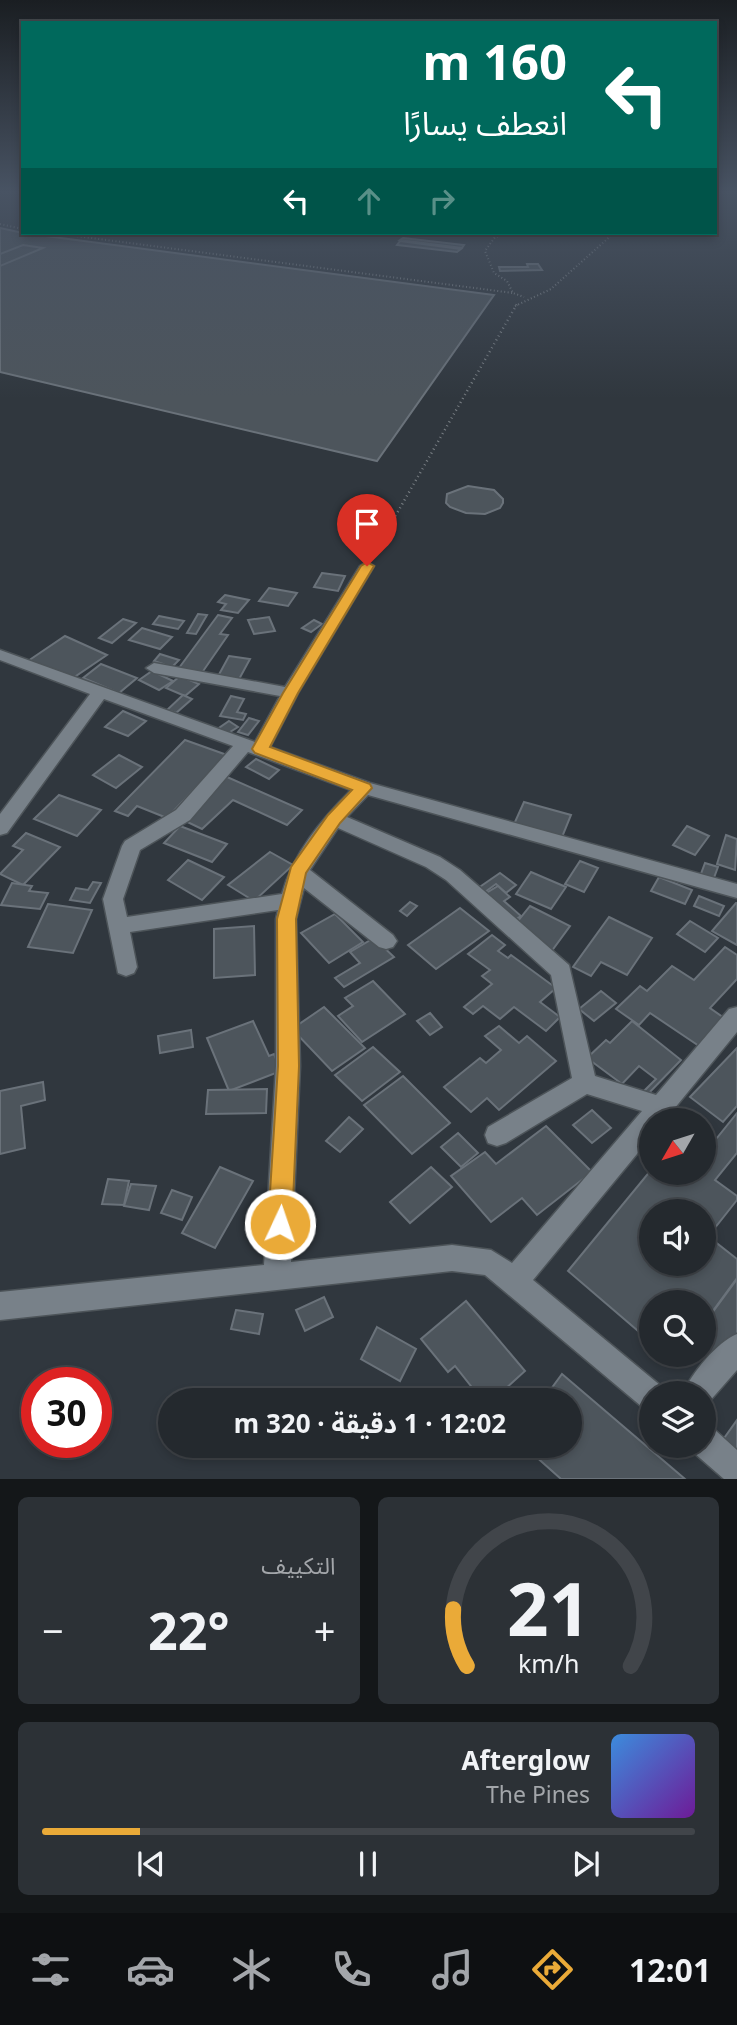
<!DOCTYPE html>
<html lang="ar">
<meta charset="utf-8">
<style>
body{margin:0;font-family:"Noto Sans","Noto Sans Arabic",sans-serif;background:#2c3136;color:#f1f3f6;direction:rtl;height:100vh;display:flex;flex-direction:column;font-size:26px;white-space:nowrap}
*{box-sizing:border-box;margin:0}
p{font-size:23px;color:#a3a6aa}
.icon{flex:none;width:38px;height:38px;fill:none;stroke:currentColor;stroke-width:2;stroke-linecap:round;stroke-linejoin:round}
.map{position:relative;height:1479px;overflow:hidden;direction:ltr}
.panel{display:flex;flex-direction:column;gap:18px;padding:18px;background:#141719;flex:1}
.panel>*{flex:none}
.top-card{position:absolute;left:21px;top:21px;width:696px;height:214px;border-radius:0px;box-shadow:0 4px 10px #0003,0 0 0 2px #41454a;direction:rtl;background:#00695c;color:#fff;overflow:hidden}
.needle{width:46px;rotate:231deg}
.buttons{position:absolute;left:639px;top:1108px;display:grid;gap:14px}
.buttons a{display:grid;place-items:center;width:77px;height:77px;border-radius:50%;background:#24292e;box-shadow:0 4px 10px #0003,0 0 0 2px #41454a;font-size:35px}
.speed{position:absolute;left:21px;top:1367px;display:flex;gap:14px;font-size:35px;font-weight:700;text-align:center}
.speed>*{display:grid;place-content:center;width:91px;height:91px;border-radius:50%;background:#24292e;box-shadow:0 4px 10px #0003,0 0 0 2px #41454a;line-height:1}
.speed .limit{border:10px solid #d22;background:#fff;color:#111}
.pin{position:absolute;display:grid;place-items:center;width:60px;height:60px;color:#fff;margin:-72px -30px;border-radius:50% 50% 50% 0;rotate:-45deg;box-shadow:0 0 7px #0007}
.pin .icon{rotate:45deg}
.me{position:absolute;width:77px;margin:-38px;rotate:3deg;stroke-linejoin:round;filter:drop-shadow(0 0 5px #0008)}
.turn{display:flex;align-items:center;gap:24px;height:147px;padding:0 35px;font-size:32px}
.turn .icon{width:91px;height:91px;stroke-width:2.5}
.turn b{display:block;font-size:49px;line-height:60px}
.lanes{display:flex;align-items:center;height:66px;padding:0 35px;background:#0003;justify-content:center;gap:35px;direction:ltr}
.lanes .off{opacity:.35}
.big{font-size:52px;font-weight:700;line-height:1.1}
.panel .widget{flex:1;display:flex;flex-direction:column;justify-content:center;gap:10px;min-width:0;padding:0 24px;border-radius:10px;background:#2c3136}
.panel .dial{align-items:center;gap:0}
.dial svg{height:182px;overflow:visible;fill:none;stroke:#41454a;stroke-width:7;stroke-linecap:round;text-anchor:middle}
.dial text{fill:#f1f3f6;stroke:none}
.song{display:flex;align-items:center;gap:21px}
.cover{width:84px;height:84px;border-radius:10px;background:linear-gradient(135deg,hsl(210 70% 55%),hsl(280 70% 35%))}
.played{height:7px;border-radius:4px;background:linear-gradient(90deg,#eaaa38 15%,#41454a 15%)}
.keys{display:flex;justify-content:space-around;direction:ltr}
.heat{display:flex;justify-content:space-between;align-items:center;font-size:38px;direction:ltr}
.panel .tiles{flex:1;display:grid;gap:18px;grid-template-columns:1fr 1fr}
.widget:last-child{grid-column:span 2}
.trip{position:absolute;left:158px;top:1388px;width:424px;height:70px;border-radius:35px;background:#24292e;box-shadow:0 4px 10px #0003,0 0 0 2px #41454a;font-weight:700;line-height:70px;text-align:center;direction:rtl}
.dock{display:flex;height:112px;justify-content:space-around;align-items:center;background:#0e1012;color:#a3a6aa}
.dock .icon{width:49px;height:49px}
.dock .current{color:#eaaa38}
.dock b{font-size:32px;color:#f1f3f6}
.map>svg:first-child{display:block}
</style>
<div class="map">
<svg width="737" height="1479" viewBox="0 0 737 1479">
<rect width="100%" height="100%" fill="#30373e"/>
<!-- building -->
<g fill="#4d555c" stroke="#6a727a" stroke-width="2">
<path d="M0 228 23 233 494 295 377 461 0 372Z"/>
<path d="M403 238 464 245 462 248 400 240Z"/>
<path d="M400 241 461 249 457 252 397 245Z"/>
<path d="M23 245 43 248 0 266V254Z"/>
<path d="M527 264H538L542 270 500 271 499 267H528Z"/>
<path d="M468 486 494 490 503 499V503L500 508 485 514 466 513 450 507 446 503 447 494Z"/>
<path d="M322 573 345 576 338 591 314 587Z"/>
<path d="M269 588 297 593 288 606 259 601Z"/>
<path d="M225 595 249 600 238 613 221 610 226 604 218 602Z"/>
<path d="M198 614 207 615 196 634 187 633Z"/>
<path d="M218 615 232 618 220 634 228 635 199 677 176 672Z"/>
<path d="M159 616 184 621 178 629 153 624Z"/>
<path d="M269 617 275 631 254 634 248 620Z"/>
<path d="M123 619 136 623 112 643 99 638Z"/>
<path d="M314 620 322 624 311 632 302 628Z"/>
<path d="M142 628 172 637 160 649 129 640Z"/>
<path d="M65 636 107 655 67 682 25 663Z"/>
<path d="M160 654 179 660 168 671 159 668 163 664 154 661Z"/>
<path d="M229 656 250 659 237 683 216 680Z"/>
<path d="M101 664 137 678 119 693 83 678Z"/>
<path d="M152 671 173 681 159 690 139 680Z"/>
<path d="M180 676 199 684 185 696 166 688Z"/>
<path d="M183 695 192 699 176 713 167 710Z"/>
<path d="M231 696 244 699 237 712 246 714 243 720 220 716Z"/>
<path d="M123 711 146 721 128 736 105 727Z"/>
<path d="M249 718 259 721 248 735 238 732Z"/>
<path d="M229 721 238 727 225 735 216 730Z"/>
<path d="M185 740 227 755 167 818 137 806 128 816 115 811Z"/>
<path d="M119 755 142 767 116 788 93 775Z"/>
<path d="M256 759 279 770 269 779 246 767Z"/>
<path d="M227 777 302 810 287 825 233 800 202 829 181 819Z"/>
<path d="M59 795 101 810 77 836 34 819Z"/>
<path d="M524 802 571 815 558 847 510 833Z"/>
<path d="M180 826 227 844 212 862 164 843Z"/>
<path d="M687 826 709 836 695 855 673 845Z"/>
<path d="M26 833 60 847 23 885 0 874 23 850 13 846Z"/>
<path d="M726 835 737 839 735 870 717 864Z"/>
<path d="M270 852 293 865 254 901 228 885Z"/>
<path d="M188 860 224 877 202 900 168 880Z"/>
<path d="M580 861 598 868 584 892 565 884Z"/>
<path d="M705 863 718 867 712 883 699 879Z"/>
<path d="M531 872 566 887 551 909 516 894Z"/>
<path d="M500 873 516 885 506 893 496 884 474 900 468 895Z"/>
<path d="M659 877 692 890 685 904 651 891Z"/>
<path d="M93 882 101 883 90 903 70 900 76 888 88 890Z"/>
<path d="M12 883 32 886 29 891 48 893 40 909 1 905Z"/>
<path d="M498 886 510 897 504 901 521 916 502 928 473 901Z"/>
<path d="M699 896 724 906 719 916 694 906Z"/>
<path d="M410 902 417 906 407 916 400 911Z"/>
<path d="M736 903H737V945L712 931Z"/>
<path d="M48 904 92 910 73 953 28 947Z"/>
<path d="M530 906 570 926 551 952 510 931Z"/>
<path d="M460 908 489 931 436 969 408 945Z"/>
<path d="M335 914 363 942 329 963 301 933Z"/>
<path d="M609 917 652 938 627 975 601 962 591 976 573 967Z"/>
<path d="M690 921 718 938 705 952 677 934Z"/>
<path d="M254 926 255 975 214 978V929Z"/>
<path d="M492 935 505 945 498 951 508 958 511 955 556 988 540 1002 560 1017 546 1031 514 1007 500 1019 483 1006 473 1014 464 1007 492 984 482 976 490 970 468 954Z"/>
<path d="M374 938 394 957 344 987 335 978 360 963 350 952Z"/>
<path d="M725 947 737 955V979L710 1008 727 1020 702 1048 650 1013 639 1025 616 1009 640 986 647 991 672 966 694 980Z"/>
<path d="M373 981 405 1014 362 1042 338 1016 353 1006 345 998Z"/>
<path d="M601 991 616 1003 594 1021 579 1009Z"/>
<path d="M324 1007 365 1048 332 1071 292 1029Z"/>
<path d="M430 1013 442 1027 430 1035 417 1021Z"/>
<path d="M253 1021 269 1056 274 1054 281 1071 229 1091 207 1038Z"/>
<path d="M632 1021 681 1060 648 1094 644 1091 656 1079 639 1066 622 1084 587 1058 606 1040 610 1043Z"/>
<path d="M499 1026 519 1043 527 1036 556 1061 499 1110 487 1098 471 1112 444 1087 480 1058 486 1063 501 1050 485 1036Z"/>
<path d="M191 1030 193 1047 160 1053 158 1036Z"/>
<path d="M373 1047 400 1072 362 1101 335 1075Z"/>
<path d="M737 1048V1106L723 1122 690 1097Z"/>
<path d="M403 1076 450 1123 412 1154 364 1105Z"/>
<path d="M43 1082 45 1100 21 1106 25 1148 0 1154V1091Z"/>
<path d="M267 1089 266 1113 206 1114 208 1090Z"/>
<path d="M592 1110 611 1128 592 1143 573 1125Z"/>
<path d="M737 1113V1153L715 1180 737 1196V1200L710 1234 704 1229V1211H651V1264H690L694 1266 704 1264V1254L714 1241 737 1259V1278L704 1323V1302H651V1342L568 1271 651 1170V1172H704V1154Z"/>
<path d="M349 1117 363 1129 340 1152 326 1141Z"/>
<path d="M546 1126 592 1172 537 1215 522 1198 491 1222 451 1176 485 1152 496 1164Z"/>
<path d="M458 1133 478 1153 461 1167 441 1147Z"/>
<path d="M220 1167 253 1181 215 1248 182 1233Z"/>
<path d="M431 1167 452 1187 410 1223 390 1202Z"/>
<path d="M108 1179 129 1181 124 1205 102 1204Z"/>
<path d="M131 1184 156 1186 149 1210 124 1206Z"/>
<path d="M172 1190 192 1197 182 1220 161 1213Z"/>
<path d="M737 1279V1348L722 1369 704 1353V1324Z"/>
<path d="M324 1297 333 1317 305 1331 296 1310Z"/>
<path d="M466 1301 525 1371 493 1400H482L455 1366 448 1372 421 1339Z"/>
<path d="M236 1310 263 1314 259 1334 231 1329Z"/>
<path d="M377 1327 416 1349 400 1381 361 1359Z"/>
<path d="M562 1374 685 1479H561L524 1446H569V1400H543Z"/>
<path d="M737 1420V1466L717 1448Z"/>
</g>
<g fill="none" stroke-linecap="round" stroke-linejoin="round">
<!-- minor casing -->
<g stroke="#4d5459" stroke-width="3">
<g id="minor">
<path d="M367 562 374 566 298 693 270 747 370 783 737 884V898L368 795 347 817 440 857 460 870 569 965 595 1076 656 1095 729 1009 737 1007V1032L665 1120H651V1137L533 1280 661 1386 664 1393H651V1411L641 1406 485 1275 452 1271 0 1320V1292L264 1265 276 1066V919L278 910 130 932 137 967 134 973 126 976 118 973 103 899 122 846 125 841 176 810 233 746 104 699 7 833 0 835V814L90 694 0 660V650L255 742 280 696 154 673 146 668 154 663 285 687 360 566ZM248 752 351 790C322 819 293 853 282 894L127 917 123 899 140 850 190 820ZM338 828 426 867 446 880 551 975 572 1078 488 1127 485 1135 488 1143 497 1146 506 1143 587 1094 642 1111 512 1263 491 1250 452 1245 291 1262 300 1066 296 919 304 888 379 947 386 949 393 947 397 941 393 935 310 870Z"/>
<path d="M737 1334V1370L708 1403 704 1405V1393H683C692 1373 717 1342 737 1334Z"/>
<path d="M704 1426 715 1430 737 1450V1479H724L693 1452 691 1446H704Z"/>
</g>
</g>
<!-- path-far1 -->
<g stroke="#797f84" stroke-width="2" stroke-dasharray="1 2.5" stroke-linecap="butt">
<path d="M0 224 23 229"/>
<path d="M53 233 513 293"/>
<path d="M515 233 495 237 485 251 494 273 507 281 513 293 524 297"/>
<path d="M515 306 551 289 614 233"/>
</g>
<!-- path -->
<path stroke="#797f84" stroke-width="2.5" stroke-dasharray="1 3.5" stroke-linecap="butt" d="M373 555 517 304"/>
<!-- minor -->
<use href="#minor" fill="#788189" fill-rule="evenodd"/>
</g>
<!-- sky -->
<linearGradient id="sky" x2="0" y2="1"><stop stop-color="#1a1e22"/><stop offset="0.48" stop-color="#485363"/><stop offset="1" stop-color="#485363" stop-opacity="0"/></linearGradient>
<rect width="737" height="399" fill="url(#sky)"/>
<!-- route -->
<path fill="#eaaa38" stroke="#986e24" stroke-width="2" d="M367 562 374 566 298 693 270 747 370 784 372 788 340 823 306 873 296 919 299 1066 292 1224 289 1232 280 1235 272 1232 268 1224 278 1066 277 919 291 867 328 815 352 790 255 753 252 749 283 693 361 566Z"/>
</svg>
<div class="buttons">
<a><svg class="needle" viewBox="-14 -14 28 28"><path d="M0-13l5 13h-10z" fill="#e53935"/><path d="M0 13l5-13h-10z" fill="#a3a6aa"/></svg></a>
<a><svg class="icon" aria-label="sound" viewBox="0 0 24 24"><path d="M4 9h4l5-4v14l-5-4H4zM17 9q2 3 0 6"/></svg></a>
<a><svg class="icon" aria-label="search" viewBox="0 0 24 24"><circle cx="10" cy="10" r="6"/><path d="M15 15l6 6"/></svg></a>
<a><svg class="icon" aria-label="layers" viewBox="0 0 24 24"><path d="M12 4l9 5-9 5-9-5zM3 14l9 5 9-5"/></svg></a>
</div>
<div class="speed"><div class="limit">30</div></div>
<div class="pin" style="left:367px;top:566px;background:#d93025"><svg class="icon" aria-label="arrive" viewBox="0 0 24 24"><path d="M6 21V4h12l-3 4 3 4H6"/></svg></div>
<svg class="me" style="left:280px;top:1224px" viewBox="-20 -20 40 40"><circle r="17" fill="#eaaa38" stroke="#fff" stroke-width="3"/><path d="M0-11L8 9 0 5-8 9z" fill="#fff"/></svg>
<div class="trip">12:02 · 1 دقيقة · 320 m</div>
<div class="top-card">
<div class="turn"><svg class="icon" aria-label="left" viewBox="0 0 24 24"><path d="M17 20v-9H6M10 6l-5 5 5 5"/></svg><div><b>160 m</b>انعطف يسارًا</div></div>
<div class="lanes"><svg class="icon" aria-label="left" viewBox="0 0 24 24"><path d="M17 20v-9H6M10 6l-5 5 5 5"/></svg><svg class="icon off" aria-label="ahead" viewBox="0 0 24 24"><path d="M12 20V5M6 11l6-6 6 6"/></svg><svg class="icon off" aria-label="right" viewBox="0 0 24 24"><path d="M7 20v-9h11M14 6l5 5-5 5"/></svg></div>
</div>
</div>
<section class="panel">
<div class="tiles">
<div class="widget dial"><svg viewBox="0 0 100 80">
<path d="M14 69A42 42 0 1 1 86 69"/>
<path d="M14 69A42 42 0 0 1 8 44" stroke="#eaaa38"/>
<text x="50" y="56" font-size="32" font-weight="700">21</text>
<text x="50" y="72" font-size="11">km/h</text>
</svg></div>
<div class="widget"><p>التكييف</p>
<div class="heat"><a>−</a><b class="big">22°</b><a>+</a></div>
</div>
<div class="widget">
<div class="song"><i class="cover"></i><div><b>Afterglow</b><p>The Pines</p></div></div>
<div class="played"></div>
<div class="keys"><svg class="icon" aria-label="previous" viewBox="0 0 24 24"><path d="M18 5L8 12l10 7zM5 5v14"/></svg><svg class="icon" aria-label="pause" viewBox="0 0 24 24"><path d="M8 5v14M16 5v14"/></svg><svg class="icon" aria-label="next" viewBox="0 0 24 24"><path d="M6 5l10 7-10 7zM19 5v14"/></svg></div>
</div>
</div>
</section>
<nav class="dock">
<b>12:01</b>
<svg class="icon current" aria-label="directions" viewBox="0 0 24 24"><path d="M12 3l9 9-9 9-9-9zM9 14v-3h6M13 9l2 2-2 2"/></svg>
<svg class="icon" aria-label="music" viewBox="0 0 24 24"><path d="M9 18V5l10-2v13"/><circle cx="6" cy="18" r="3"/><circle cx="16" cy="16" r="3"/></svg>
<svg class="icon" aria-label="phone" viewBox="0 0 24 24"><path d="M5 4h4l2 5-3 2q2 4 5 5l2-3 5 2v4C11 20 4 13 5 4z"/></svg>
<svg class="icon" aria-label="climate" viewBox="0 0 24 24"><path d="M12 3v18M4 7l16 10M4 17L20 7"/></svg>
<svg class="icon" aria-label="car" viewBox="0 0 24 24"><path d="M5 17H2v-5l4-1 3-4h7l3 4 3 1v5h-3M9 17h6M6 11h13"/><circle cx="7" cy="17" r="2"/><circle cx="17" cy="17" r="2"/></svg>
<svg class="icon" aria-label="filters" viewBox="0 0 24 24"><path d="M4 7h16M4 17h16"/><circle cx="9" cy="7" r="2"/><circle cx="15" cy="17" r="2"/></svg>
</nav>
